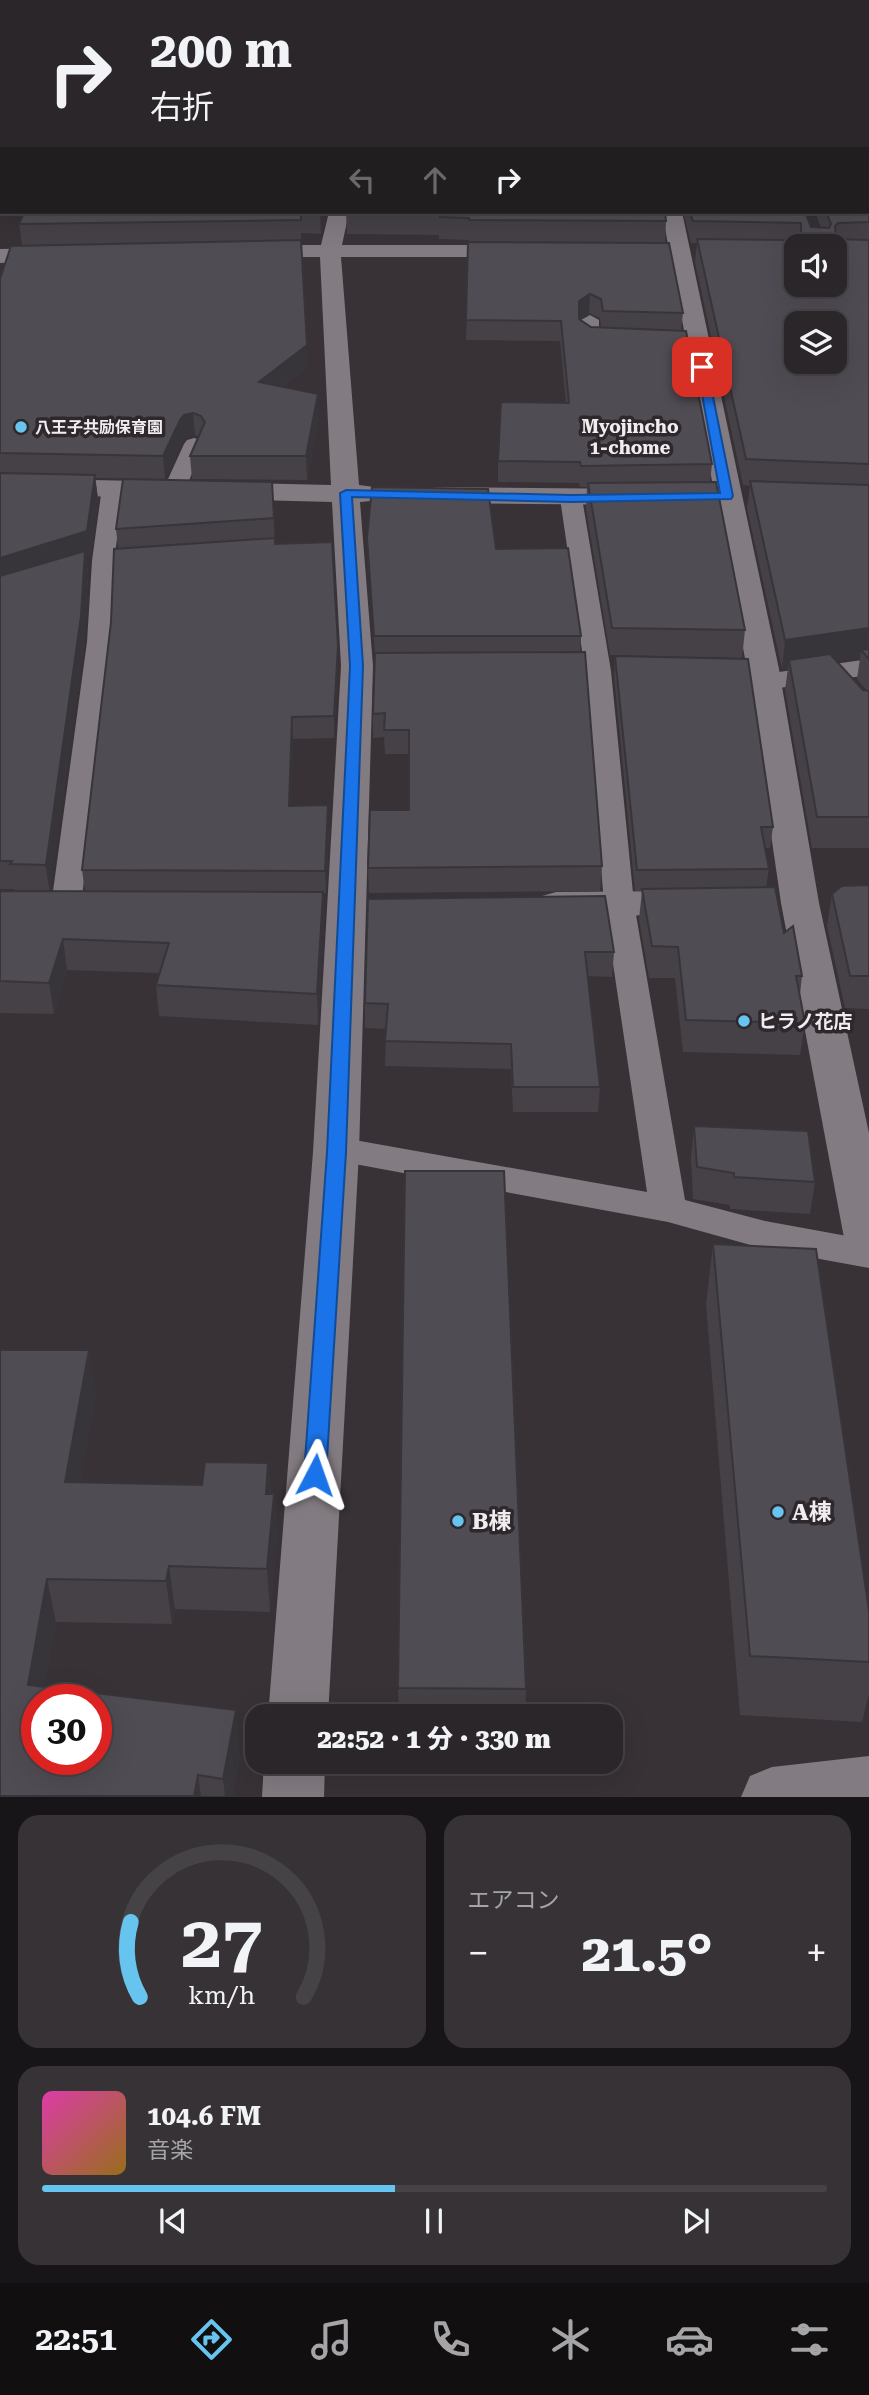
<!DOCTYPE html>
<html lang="ja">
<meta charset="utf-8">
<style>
body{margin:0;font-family:"Roboto Serif","Noto Sans JP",serif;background:#363235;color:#f1f3f6;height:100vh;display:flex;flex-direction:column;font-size:26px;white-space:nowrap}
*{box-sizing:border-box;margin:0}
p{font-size:23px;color:#a5a5a8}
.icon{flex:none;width:38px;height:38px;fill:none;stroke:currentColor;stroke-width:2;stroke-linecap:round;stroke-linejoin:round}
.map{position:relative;height:1797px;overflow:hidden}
.side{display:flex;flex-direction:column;gap:18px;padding:18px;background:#171517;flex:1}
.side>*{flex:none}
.banner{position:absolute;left:0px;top:0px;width:870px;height:214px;box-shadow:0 7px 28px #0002,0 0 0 2px #464346;background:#2a2629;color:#f1f3f6;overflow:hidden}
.tools{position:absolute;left:784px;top:234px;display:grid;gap:14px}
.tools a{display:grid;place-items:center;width:63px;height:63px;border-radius:14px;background:#2a2629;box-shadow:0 7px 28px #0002,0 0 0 2px #464346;font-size:35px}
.speed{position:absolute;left:21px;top:1684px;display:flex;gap:14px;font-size:35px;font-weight:700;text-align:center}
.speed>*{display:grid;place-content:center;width:91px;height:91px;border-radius:50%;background:#2a2629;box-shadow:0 7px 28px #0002,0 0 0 2px #464346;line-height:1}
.speed .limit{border:10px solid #d22;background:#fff;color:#111}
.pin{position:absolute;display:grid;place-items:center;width:60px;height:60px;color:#fff;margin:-30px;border-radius:14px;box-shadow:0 4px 10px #0006}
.me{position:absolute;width:77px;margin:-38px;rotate:4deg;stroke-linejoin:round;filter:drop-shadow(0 0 5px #0008)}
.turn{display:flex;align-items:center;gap:24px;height:147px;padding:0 35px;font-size:32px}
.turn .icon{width:91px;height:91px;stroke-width:2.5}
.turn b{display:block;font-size:49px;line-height:60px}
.lanes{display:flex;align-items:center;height:66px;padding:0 35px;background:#0003;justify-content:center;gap:35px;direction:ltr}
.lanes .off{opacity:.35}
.big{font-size:52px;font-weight:800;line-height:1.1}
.side .tile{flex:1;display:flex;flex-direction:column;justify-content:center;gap:10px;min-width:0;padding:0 24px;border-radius:21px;background:#363235}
.side .dial{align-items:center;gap:0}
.dial svg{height:182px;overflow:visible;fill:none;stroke:#464346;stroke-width:7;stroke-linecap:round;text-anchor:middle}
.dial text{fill:#f1f3f6;stroke:none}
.song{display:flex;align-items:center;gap:21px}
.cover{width:84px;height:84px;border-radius:10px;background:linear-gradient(135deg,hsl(320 70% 55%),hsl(40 70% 35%))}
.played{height:7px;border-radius:4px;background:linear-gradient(90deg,#66c4ef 45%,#464346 45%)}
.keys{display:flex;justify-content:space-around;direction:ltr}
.heat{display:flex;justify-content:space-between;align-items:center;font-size:38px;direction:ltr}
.side .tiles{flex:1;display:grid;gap:18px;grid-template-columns:1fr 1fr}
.tile:last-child{grid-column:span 2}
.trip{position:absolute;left:245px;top:1704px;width:378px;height:70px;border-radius:21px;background:#2a2629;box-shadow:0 7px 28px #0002,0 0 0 2px #464346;font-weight:800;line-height:70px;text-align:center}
.menu{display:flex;height:112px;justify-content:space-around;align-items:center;background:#110f10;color:#a5a5a8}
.menu .icon{width:49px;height:49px}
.menu .selected{color:#66c4ef}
.menu b{font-size:32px;color:#f1f3f6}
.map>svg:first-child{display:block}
</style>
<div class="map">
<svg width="869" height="1797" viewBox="0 0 869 1797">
<rect width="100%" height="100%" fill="#383237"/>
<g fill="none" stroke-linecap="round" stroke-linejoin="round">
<!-- lane -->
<g fill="#827b81" fill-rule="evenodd">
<path d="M643 0H697L699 2H644Z"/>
<path d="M0 146H2L0 159Z"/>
<path d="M590 315 599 320V333L626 335 628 339 626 343 583 342 581 338V320Z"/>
<path d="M194 438 201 440 204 444 186 488 183 493H167L164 488 184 444 187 440Z"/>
<path d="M113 481 121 482 124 487 114 561 111 642 81 906 77 912 66 915 55 912 51 906 87 642 92 561 102 487 105 482Z"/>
<path d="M571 491 579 493 582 498 611 671 634 903 685 1200 765 1221 869 1240V1268L765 1249 668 1222 360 1165 324 1161 319 1152 324 1143 336 1140 360 1141 647 1192 604 903 585 671 560 498 563 493Z"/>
<path d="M869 659V675L765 690 756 687 752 682 756 677 765 674Z"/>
</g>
<!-- street -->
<g fill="#827b81" fill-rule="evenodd">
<path d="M123 0H139L122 2Z"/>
<path d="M329 212H349L342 245H521L529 246 532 251 529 256 521 257H341L359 485 382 488 386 494 382 500 360 502 373 666 359 1152 328 1717H268L313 1152 341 666 332 502 0 494V478L331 485 320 257H249L241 256 238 251 241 246 249 245H321Z"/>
<path d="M662 212H682L779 669 819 903 869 1133V1261L852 1255 845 1243 781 903 747 669Z"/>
<path d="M59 248 67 250 70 255 67 260 0 263V249Z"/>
<path d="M436 487 638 489 648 491 652 497 648 503 638 505 436 503 426 501 422 495 426 489Z"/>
<path d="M692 891 706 895 711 903 706 911 692 915 556 916 542 912 537 904 542 896 556 892Z"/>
<path d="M869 1756V1797H741L750 1776 772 1767Z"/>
<path d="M264 1762H325L324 1797H262Z"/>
</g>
</g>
<!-- wall -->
<g fill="#454147" fill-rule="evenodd">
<path d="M778 0H869V848H812L785 690 788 668 782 669 747 508 750 486 743 485 695 262 697 243H691L683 212H805L811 227H821L815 212H868V2H778ZM860 658 857 679 867 691 863 690 836 661Z"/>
<path d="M24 212H328L321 234 301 233V242L308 366 282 387 319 416 307 480 192 479 190 456 199 437 195 435 186 437 182 442 165 479 95 478 98 499 90 555 86 556 88 576 84 642 50 891H85L82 870 111 622 118 549 116 529 272 482 275 544 338 666 334 738 293 739 291 806 329 827 326 893H323L324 923 318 1025 159 1016 156 985 159 973 67 970 54 1014 0 1013V891H15L14 889H0V279L22 245 19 224Z"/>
<path d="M346 212H665L666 221 665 243 683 313 681 330 712 464 710 482 745 630 742 658 610 655 586 509 587 487H580L579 483 498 482V461L566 403 560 341 466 340 469 240 439 239V235L347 234ZM589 313 600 318 601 327H591L580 319Z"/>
<path d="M367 538 496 549 581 636 580 652 602 866 600 891 369 893 368 868 409 810V754H385L384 737 373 738V714L375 655Z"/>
<path d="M615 656 773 827 770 848H765L769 869 766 887 784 933 802 976 800 994 805 1023 800 1055 683 1052 675 978H649L639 919 642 891H635L614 676Z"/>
<path d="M869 885V1009L845 1008 827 926 832 894Z"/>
<path d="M368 899 614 952 612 977 588 976 600 1087 598 1112H513L511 1069 385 1066 386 1029 365 1028V1003Z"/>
<path d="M694 1126 815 1182 810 1214 730 1209V1205L693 1199 691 1158Z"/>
<path d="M713 1244 869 1611V1694L862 1722 740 1715 706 1304Z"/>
<path d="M0 1350 96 1393 80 1483 202 1485 268 1463 271 1494H274L277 1537 270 1612 175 1609 172 1624 56 1622 44 1687 240 1752 232 1796H0Z"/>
<path d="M398 1688 526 1689 525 1717H399Z"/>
</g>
<!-- shaded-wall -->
<g fill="#38353a">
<path d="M320 212H328L321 234Z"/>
<path d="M590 294 589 313 578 320 579 301Z"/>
<path d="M307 345 308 366 260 404 259 382Z"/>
<path d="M318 394 319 416 307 480 306 456Z"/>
<path d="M193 413 195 435 186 437 182 442 165 479 163 456 180 420 184 415Z"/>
<path d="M95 475 98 499 90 555 86 556 88 576 84 642 50 893 0 584V558Z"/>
<path d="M869 628V654L861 650 860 658 790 668 789 660 788 668 782 669 785 640Z"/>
<path d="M338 645V666L334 738V716Z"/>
<path d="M292 717 293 739 291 828 289 806Z"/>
<path d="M328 805 329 827 326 893 325 871Z"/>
<path d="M323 892 324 923 318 1025 317 994Z"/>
<path d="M63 939 67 970 54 1014 49 983Z"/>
<path d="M89 1350 96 1393 73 1525 65 1482Z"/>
<path d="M268 1463 272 1506 274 1494 277 1537 270 1612 267 1569 266 1494Z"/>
<path d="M169 1566 175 1609 172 1624 166 1581Z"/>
<path d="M47 1579 56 1622 42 1699 28 1685Z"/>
<path d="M236 1710 240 1752 232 1796H225L223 1779Z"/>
<path d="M198 1775 201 1796H194Z"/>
</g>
<!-- building -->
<g fill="#504c53" stroke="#38353a" stroke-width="2" fill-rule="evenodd">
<path d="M204 0H546L548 2H202Z"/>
<path d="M787 0H869L868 20V2H788Z"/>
<path d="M868 23H869V91L868 92Z"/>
<path d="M868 95 869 103V222L838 223 835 226 836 239 869 240V464L746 459 697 239 798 240 801 238V223L693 221 690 212H805L811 227 829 228 831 224 826 212H868ZM796 247H835V285H796ZM796 324H835V362H796Z"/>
<path d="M24 212H301V220L19 224Z"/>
<path d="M346 212H665L666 221 469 220V218L440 217V213Z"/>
<path d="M301 240 307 345 259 382 318 394 306 456H190L205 422 201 416 193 413 184 415 180 420 163 456 0 453V279L11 246Z"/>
<path d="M468 242 669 243 683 313 603 311 601 299 590 294 579 301V319L591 327 686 331 712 464 581 466 580 462 498 461 501 402 569 403 561 321 466 320Z"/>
<path d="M0 473 95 475 87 531 0 558Z"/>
<path d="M123 479 272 482 274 518 116 529Z"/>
<path d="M750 481 869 485V628L785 640Z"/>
<path d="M716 482 745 630 612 628 588 483Z"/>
<path d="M372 487 488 489 496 549 568 548 581 636H374L367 538Z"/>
<path d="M275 538V544L332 542 338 645 334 716 292 717 289 806 328 805 325 871 82 870 111 622 114 549Z"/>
<path d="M85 551 81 616 46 865 10 864 12 861H0V576Z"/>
<path d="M869 649V659L861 650Z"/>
<path d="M585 652 602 866 368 868 370 810H409V730H384L385 713 373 714 375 653Z"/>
<path d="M830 654 863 690 869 691V817H817L789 660Z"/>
<path d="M615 656 748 659 773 827H761L769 869 637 870Z"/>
<path d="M869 885V976H850L832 894 842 886Z"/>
<path d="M775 887 784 933 793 926 802 976H796L805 1023 686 1020 678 947 652 946 642 889Z"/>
<path d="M0 891 323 892 317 994 156 985 169 943 63 939 49 983 0 981Z"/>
<path d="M605 896 614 952H585L600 1087H513L511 1044 385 1041 388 1004 365 1003 368 899Z"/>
<path d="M694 1126 808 1131 815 1182 734 1177V1173L697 1167Z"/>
<path d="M405 1171H504L526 1689 398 1688Z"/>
<path d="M713 1244 816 1249 869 1611V1662L750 1656Z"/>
<path d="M0 1350H89L65 1482 202 1485 205 1462 268 1463 266 1494H274L267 1569 169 1566 166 1581 47 1579 28 1685 236 1710 223 1779 198 1775 194 1796H0ZM37 1699H96V1759H37Z"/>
</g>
<!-- route -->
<path fill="#1a73e8" stroke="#114b97" stroke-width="2" d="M702 364 707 367 733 496 731 499 571 502 352 497 363 666 346 1152 326 1475 322 1481 315 1484 307 1481 304 1475 327 1152 350 666 340 493 346 490 571 495 720 493 697 367Z"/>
<!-- markers -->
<g fill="#66c4ef" stroke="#2e282d" stroke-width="2.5">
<circle cx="21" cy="427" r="7"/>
<circle cx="744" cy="1021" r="7"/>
<circle cx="778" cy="1512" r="7"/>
<circle cx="458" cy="1521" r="7"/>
</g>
<g text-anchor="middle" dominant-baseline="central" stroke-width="7" stroke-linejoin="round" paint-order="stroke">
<!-- far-poi labels -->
<g font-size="16" font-weight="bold" fill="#f0ecef" stroke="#2e282d" text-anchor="start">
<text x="35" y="427">八王子共励保育園</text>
</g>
<!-- far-neighbourhood labels -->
<g font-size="18" font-weight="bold" fill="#f0ecef" stroke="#2e282d">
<text x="630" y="426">Myojincho<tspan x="630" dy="21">1-chome</tspan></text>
</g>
<!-- poi labels -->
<g font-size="19" font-weight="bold" fill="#f0ecef" stroke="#2e282d" text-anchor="start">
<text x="758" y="1021">ヒラノ花店</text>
</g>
<!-- near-poi labels -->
<g font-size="23" font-weight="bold" fill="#f0ecef" stroke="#2e282d" text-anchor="start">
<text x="792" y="1512">A棟</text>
<text x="472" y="1521">B棟</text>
</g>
</g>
</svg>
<div class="tools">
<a><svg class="icon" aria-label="sound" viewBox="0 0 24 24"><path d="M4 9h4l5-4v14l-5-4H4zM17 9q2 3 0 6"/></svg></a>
<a><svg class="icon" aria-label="layers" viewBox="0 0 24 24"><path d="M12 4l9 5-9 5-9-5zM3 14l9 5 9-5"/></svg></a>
</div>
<div class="speed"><div class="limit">30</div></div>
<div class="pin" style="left:702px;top:367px;background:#d93025"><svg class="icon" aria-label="arrive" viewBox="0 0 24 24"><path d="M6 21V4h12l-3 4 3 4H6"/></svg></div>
<svg class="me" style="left:315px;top:1475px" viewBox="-20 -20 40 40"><path d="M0-17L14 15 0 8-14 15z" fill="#1a73e8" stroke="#fff" stroke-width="4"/></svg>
<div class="trip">22:52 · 1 分 · 330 m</div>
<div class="banner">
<div class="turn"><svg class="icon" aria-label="right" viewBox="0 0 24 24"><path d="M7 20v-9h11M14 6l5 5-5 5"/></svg><div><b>200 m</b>右折</div></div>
<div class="lanes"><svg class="icon off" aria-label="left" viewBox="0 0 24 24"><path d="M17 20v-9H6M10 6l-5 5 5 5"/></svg><svg class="icon off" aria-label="ahead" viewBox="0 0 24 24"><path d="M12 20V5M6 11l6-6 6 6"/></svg><svg class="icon" aria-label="right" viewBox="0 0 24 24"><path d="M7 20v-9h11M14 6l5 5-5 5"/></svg></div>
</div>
</div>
<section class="side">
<div class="tiles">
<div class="tile dial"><svg viewBox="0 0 100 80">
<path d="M14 69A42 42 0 1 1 86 69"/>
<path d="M14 69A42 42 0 0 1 10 36" stroke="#66c4ef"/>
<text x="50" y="56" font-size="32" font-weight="700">27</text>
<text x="50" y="72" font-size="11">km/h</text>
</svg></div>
<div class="tile"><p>エアコン</p>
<div class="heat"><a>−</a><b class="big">21.5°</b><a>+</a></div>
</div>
<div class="tile">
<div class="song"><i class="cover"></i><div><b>104.6 FM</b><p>音楽</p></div></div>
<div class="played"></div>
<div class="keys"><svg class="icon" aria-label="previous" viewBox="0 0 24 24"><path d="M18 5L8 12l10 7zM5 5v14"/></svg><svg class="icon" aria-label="pause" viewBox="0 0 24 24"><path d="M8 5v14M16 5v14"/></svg><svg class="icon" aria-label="next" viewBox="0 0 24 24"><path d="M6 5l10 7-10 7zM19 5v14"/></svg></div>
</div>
</div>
</section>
<nav class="menu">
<b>22:51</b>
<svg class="icon selected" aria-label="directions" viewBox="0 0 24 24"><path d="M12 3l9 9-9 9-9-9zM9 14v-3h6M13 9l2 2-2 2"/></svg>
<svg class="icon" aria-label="music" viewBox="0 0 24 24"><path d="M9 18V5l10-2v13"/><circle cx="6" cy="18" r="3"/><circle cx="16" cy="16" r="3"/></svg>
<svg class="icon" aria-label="phone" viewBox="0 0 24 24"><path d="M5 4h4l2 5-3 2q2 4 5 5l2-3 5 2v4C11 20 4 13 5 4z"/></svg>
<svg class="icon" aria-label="climate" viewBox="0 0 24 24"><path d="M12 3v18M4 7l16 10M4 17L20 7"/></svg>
<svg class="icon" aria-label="car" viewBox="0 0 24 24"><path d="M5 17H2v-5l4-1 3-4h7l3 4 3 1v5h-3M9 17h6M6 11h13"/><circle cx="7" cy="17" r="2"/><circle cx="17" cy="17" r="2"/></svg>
<svg class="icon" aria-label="filters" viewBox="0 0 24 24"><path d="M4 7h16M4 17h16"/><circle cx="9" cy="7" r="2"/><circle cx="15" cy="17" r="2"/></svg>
</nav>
